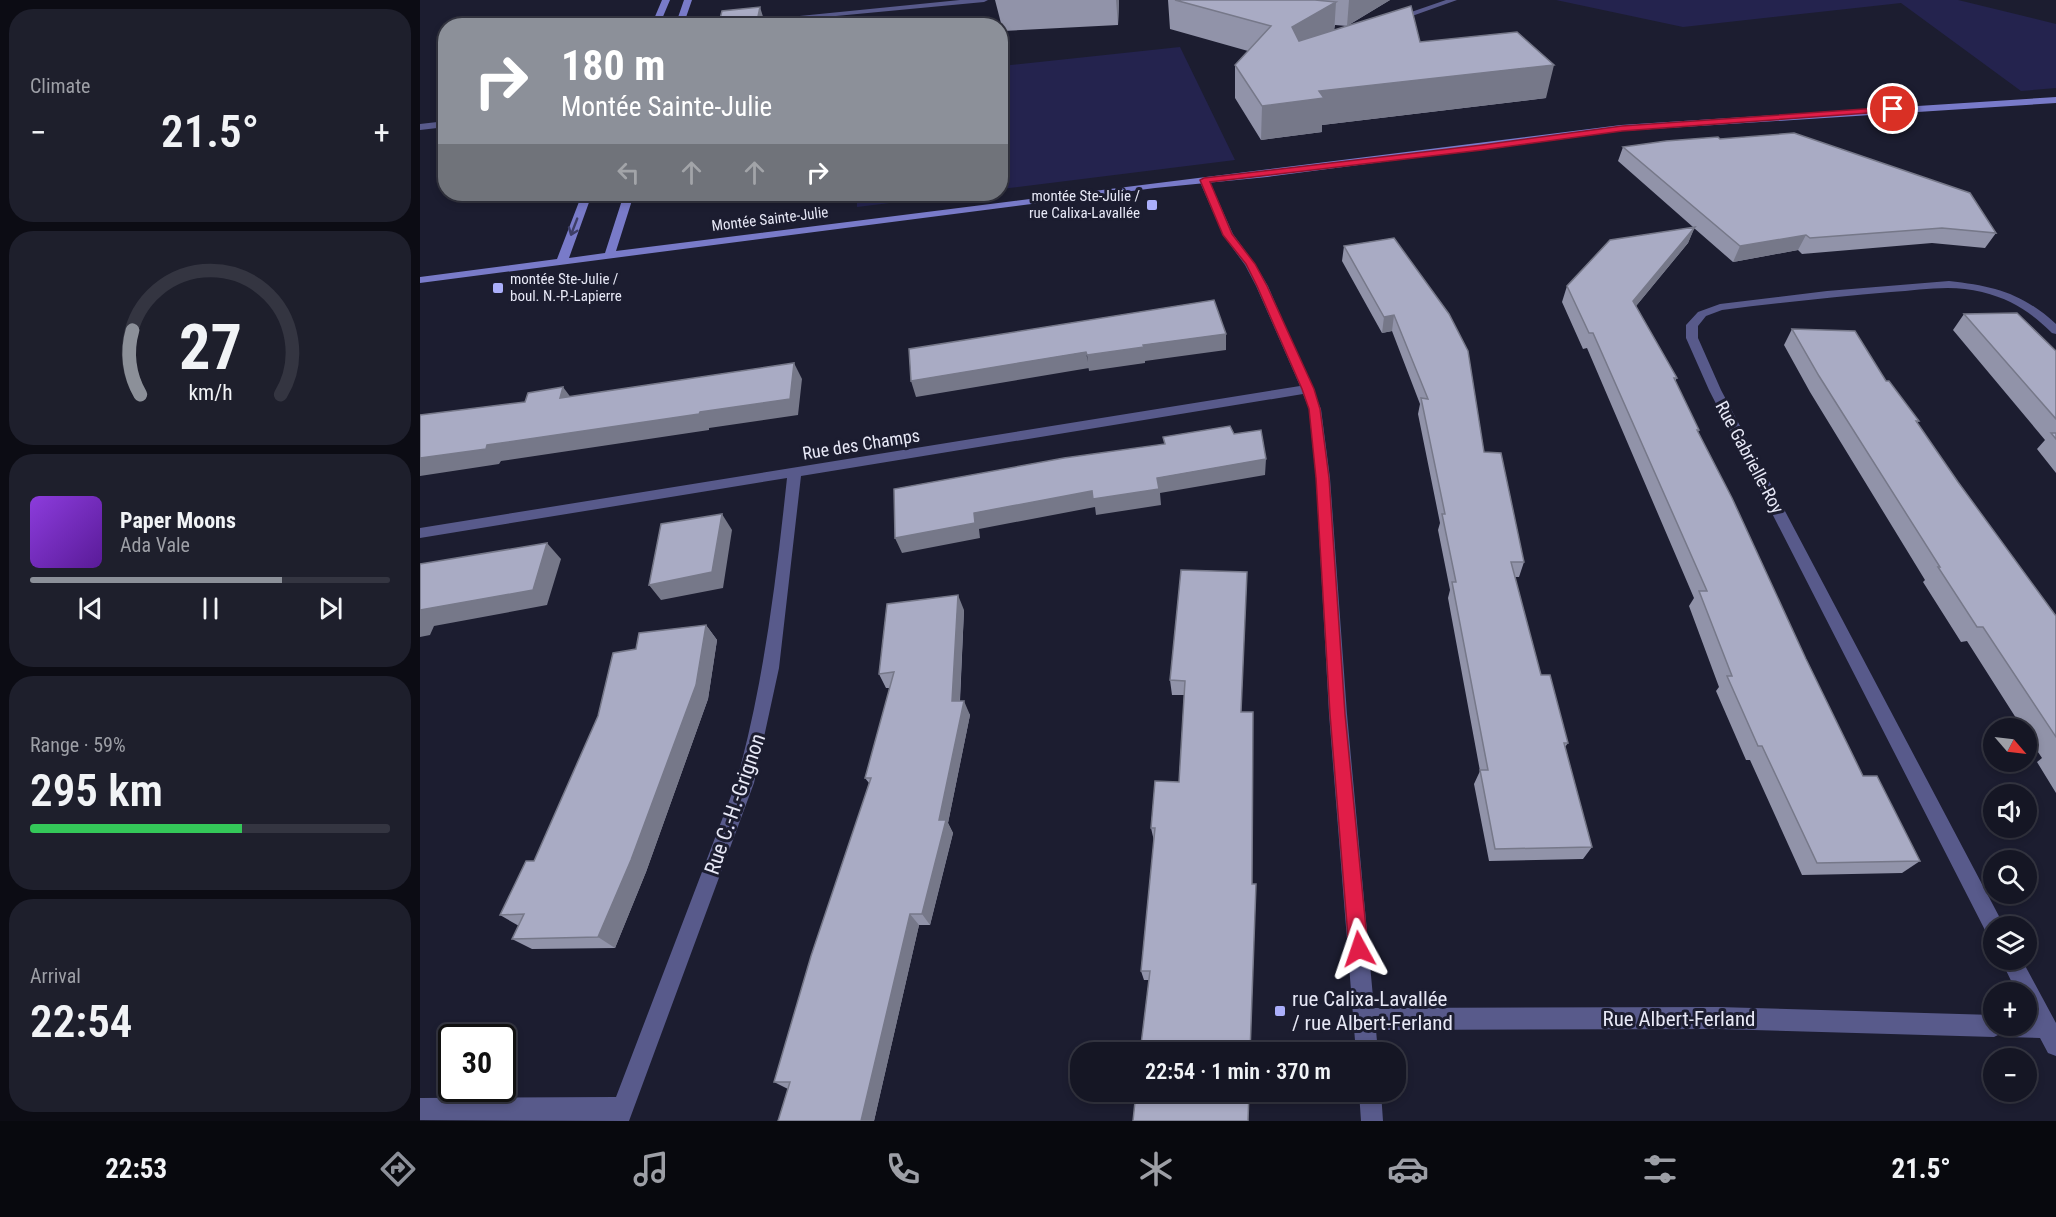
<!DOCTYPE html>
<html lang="en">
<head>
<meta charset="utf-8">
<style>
  body { margin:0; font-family:"Roboto Condensed",sans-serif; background:#1e1f2c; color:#f1f3f6; height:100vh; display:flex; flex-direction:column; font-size:22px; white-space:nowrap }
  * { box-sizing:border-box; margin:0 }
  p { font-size:20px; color:#9d9fa6 }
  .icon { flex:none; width:33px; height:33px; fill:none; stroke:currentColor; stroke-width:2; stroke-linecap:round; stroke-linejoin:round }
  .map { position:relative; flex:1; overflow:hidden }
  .sheet { display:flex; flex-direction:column; gap:9px; padding:9px; background:#0c0c14; width:420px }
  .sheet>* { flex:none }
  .hud { position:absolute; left:18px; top:18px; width:570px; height:183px; border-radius:24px; box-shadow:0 3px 9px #0003,0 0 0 2px #343541; background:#8c9099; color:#fff; overflow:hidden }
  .needle { width:39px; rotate:118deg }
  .tools { position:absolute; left:1563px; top:718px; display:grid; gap:12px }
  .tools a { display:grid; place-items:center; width:54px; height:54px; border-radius:50%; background:#151624; box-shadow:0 3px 9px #0003,0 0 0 2px #343541; font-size:30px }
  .speed { position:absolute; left:18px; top:1024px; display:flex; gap:12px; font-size:30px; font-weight:700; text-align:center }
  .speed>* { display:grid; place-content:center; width:78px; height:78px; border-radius:50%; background:#151624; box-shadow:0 3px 9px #0003,0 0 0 2px #343541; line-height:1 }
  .speed .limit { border:3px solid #111; border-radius:9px; background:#fff; color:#111 }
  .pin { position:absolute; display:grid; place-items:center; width:51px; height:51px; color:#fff; margin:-26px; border:3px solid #fff; border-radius:50%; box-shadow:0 2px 6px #0007 }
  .me { position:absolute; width:66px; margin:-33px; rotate:355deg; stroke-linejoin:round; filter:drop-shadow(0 0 4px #0008) }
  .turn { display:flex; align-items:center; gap:21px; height:126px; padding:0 24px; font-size:27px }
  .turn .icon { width:78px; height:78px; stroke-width:2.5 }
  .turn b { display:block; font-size:42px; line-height:51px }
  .lanes { display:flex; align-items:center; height:57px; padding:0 24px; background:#0003; justify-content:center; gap:30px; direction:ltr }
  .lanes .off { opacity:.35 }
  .big { font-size:45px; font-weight:600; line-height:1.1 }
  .sheet .widget { flex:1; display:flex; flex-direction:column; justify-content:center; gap:9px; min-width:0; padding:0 21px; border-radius:24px; background:#1e1f2c }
  .sheet .dial { align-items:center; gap:0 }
  .dial svg { height:156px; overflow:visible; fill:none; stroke:#343541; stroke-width:7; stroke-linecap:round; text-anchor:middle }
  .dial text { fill:#f1f3f6; stroke:none }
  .song { display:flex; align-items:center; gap:18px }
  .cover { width:72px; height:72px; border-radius:9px; background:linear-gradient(135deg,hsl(270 70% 55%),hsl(270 70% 35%)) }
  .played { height:6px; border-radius:3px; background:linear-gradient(90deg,#8c9099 70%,#343541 70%) }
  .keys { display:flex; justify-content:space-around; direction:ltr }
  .heat { display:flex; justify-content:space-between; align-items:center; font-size:33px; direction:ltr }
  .charge { height:9px; border-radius:4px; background:linear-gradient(90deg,#34c759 59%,#343541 0) }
  .trip { position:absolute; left:650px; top:1042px; width:336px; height:60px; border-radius:24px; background:#151624; box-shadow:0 3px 9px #0003,0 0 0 2px #343541; font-weight:600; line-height:60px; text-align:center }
  .menu { display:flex; height:96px; justify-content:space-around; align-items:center; background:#08090e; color:#9d9fa6 }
  .menu .icon { width:42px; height:42px }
  .menu .current { color:#8c9099 }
  .menu b { font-size:27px; color:#f1f3f6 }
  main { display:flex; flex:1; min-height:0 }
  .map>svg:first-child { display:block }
  .green { fill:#24234e }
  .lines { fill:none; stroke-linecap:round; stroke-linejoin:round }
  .street { fill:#585a8b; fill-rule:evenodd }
  .secondary { fill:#797bc9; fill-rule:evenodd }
  .wall { fill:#9193a9 }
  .shaded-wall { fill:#767889 }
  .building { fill:#a9abc4; stroke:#767889; stroke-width:1.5 }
  .oneway { stroke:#3d3e66 }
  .route { fill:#e11d48; stroke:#92132f; stroke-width:1.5 }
  .poi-dot { fill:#abaffb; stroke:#1c1d30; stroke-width:2 }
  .labels { text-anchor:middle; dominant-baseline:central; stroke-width:6; stroke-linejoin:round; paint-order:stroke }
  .far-poi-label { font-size:15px; fill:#e7e8f6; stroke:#1c1d30; text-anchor:end }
  .far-street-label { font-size:15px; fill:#e7e8f6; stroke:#1c1d30 }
  .street-label { font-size:18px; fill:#e7e8f6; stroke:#1c1d30 }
  .near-street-label { font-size:21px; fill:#e7e8f6; stroke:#1c1d30 }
  .near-poi-label { font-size:21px; fill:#e7e8f6; stroke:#1c1d30; text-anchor:start }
</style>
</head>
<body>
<main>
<section class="sheet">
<div class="widget"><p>Climate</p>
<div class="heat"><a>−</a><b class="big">21.5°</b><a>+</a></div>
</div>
<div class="widget dial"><svg viewBox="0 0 100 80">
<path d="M14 69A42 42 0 1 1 86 69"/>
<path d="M14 69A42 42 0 0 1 10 36" stroke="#8c9099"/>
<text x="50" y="56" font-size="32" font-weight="700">27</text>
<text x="50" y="72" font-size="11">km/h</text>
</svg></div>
<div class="widget">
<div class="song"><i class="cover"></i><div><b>Paper Moons</b><p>Ada Vale</p></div></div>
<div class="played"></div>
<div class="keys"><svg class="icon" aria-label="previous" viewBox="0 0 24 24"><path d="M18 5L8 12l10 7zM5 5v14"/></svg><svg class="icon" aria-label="pause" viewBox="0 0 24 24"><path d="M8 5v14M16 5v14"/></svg><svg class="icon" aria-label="next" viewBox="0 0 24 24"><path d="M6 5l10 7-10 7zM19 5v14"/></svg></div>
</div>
<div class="widget"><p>Range · 59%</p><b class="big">295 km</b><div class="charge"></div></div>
<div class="widget"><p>Arrival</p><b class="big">22:54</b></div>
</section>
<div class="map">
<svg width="1636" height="1121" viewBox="0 0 1636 1121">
  <rect width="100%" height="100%" fill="#1c1d30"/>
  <!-- green -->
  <path class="green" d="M1136,0h402l98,24v64l-35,3 -120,-88 -218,24z
    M760,47l55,113 -234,29v-123z
    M437,194h106l-106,13z"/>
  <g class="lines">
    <!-- street -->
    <path class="street" d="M540,0h28l-4,2 -253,24h-33z
      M1026,0h11l-59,21 -7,-2z
      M26,121v6l-26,3v-6z
      M781,178l8,2 24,54 22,30 13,22 53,123 9,69 17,236 27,294 344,-1 276,8v11h32v-10h3l-3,-5v-18h-9l-16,-33h21l34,63v33l-8,-3 -8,-15 -35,-1 -5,-3 -6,3 -276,-8 -342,1 2,23h-22l-27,-339 -13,-236 -7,-69 -6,-15 -502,82 -22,192 -25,115 -125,338 -209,-1v-22l196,-1 120,-314c28,-100 40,-202 51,-305l-367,60v-10l880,-142 -44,-100 -11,-21 -22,-30 -24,-55z
      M1529,281c45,5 73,12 107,43v10l-4,-1c-23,-22 -39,-33 -70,-41 -30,-8 -61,-2 -91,0 -57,5 -113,11 -169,18l-16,6 -8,10v12l23,52 280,530 3,7h-10v10l-7,-3 -278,-544 -23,-52v-13l12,-13 22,-8 107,-13z
      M939,1092h22l2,29h-22z"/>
    <!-- secondary -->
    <path class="secondary" d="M242,0h8l-11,26h-8z
      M264,0h8l-9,26h-8z
      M1636,97v6l-435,28 -354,46 -112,11 -735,95v-6l137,-18 25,-65h10l-23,64 36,-5 19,-59h10l-18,57 1005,-126z"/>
  </g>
  <!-- wall -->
  <path class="wall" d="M575,0h124l-1,25 -115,6z
    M748,0h222l-43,26 -12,-1 -1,5 86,12 126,56 -224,27v7l-61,8 -26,-42v-33l13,-14 -78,-22z
    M1300,139l276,94 -11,15 -53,-5 -130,11 -4,-4 -65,12 -39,-34 -6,15 -52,63 41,72 -2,3 24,49 -1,2 108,227 57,117 57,85 -18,12 -100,2 -52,-115h-4l-30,-69 3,-4 -30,-81 5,-8 -107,-250 -4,1 -21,-47 5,-16 126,-59 -75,-66 5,-14z
    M974,238l90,214 40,110 -5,15h-4l26,98 27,68 -3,4 27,100 -9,12 -94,2 -15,-77 6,-13 -32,-173 2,-8 -12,-60 2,-7 -22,-109 2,-10 -28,-73 -10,2 -40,-72 2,-15z
    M1544,314l92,37v122l-19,-24 8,-9 -92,-110z
    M1372,329l94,52 33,40 -2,2 41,59 98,134v177l-19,-31 5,-4 -16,-24v-5h-3l-56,-88 -6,1 -38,-60 2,-2 -115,-188 -26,-47z
    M827,572v15l-98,393h-5l-3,-9 13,-130 -3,-13 28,-46 5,-87h-12l-2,-15z
    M544,610l-4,91 10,14 -22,108 5,10 -23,92h-11l-45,196h-96l10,-32 -14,-7 95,-299 -4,-5 25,-90h-4l-7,-14z
    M286,625l11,15 -9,59 -62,173 -31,76 -83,1 -20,-10 7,-13 -19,-11 34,-54 102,-212z"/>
  <!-- shaded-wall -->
  <path class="shaded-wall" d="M696,0h3l-1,25z
    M929,0h41l-43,26z
    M916,2l-2,32 -43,25 1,-32z
    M340,7l6,19h-10z
    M1134,65l-8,33 -224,27v7l-61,8 1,-34 57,-15z
    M329,194h48l-1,4 -43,5z
    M1275,227l-7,16 -61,74 6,-16z
    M1386,235l-8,15 -65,12 7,-16z
    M974,315l-2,16 -10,2 2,-16z
    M806,334v16l-81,11v2l-56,8 -2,-16 56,-10z
    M666,352l3,16 -173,29 -5,-16z
    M374,363l8,16 -4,36 -89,13v2l-208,31 -2,3 -79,12v-18l67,-13 213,-33z
    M143,387l12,16 -15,-5z
    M846,459l-1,16 -105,18 1,12 -65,10 -1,-8 -116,22 1,9 -78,15 -7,-15 79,-25 183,-35z
    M302,514l10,16 -9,58 -62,12 -12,-15z
    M127,543l14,16 -14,46 -113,21 -4,9 -10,2v-27z
    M538,595l6,15 -5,106 -7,-15z
    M286,625l11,15 -9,59 -62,173 -31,76 -17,-11z
    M544,701l6,14 -22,108 5,10 -23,92 -8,-11 17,-94z
    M490,914l9,11 -45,196h-13z"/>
  <!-- building -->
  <path class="building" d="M755,0h140l21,2 -44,25 7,14 112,-35 9,36 97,-10 37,33 -235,26 5,7 -62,8 -27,-41 36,-39z
    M340,7l-4,19h-38l4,-15z
    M1374,133l176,60 26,40 -54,-5 -132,10 -4,-3 -66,11 -117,-99 43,-6 52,-4 2,2z
    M1275,227l-62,74 44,77h-3l25,52h-2l35,68 74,161 57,117h14l43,85 -103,2 -55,-117h-4l-31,-70h5l-33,-85h8l-114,-258h-4l-22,-47 43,-46z
    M974,238l55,76 19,37 16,101 17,1 23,109h-13l30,113h9l18,68h-4l28,104 -97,2 -15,-79h8l-36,-188h4l-14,-68h3l-24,-116 7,1 -34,-84 -10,2 -40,-71z
    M794,300l12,34 -83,11 1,2 -57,8 -1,-3 -175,29 -2,-32z
    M1597,313l39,38v68l-92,-105z
    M1372,329l63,2 31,50h3l30,40h-3l42,61 98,134v121l-73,-110h-6l-39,-60h2l-121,-191z
    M374,363l-4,36 -90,13 -1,2 -212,31 -1,4 -66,9v-43l105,-13 3,-9 35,-6 -3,11z
    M810,426l4,8 27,-4 5,29 -109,19 2,11 -66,10 -1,-8 -118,22 1,10 -80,15 -1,-49 170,-31 101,-14 -2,-7z
    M1631,433h5v6z
    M302,514l-10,58 -63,13 12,-61z
    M127,543l-14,47 -113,20v-46z
    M761,570l66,2 -6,140h12l-1,172h4l-6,169h-110l10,-82h-9l14,-143h-4l4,-47 24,1 6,-101 -15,-1z
    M538,595l-6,106h12l-25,119h7l-24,94h-12l-49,207h-83l12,-39h-16l37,-126 60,-178h-6l29,-106 -15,2 8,-70z
    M286,625l-10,60 -65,175 -33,77 -86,2 12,-25 -24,1 26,-54h8l64,-145 15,-63 23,-4 3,-16z
    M716,1092h113l-1,29h-115z"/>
  <!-- one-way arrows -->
  <defs><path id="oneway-shaft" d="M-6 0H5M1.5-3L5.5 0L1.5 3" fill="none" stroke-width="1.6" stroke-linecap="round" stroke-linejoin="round" transform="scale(1.5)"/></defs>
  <use class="oneway" href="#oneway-shaft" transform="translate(154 227) rotate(111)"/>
  <!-- route -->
  <path class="route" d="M1473,107l4,2 -1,2 -274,20 -140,19 -272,32 22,52 23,30 12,22 47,103 6,20 9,69 16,236 23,235 -3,6 -6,3 -7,-3 -3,-6 -19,-235 -14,-236 -7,-69 -7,-20 -45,-103 -11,-22 -23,-29 -23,-55 4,-2 278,-33 140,-19z"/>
  <!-- markers -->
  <g class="poi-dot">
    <rect x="726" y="199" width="12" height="12" rx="3"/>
    <rect x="72" y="282" width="12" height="12" rx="3"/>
    <rect x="854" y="1005" width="12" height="12" rx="3"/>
  </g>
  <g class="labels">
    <!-- far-poi labels -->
    <g class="far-poi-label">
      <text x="720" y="196">montée Ste-Julie /<tspan x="720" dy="17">rue Calixa-Lavallée</tspan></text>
      <text x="90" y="279" text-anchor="start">montée Ste-Julie /<tspan x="90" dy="17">boul. N.-P.-Lapierre</tspan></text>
    </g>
    <!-- far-street labels -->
    <g class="far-street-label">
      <text transform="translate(350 219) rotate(-7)">Montée Sainte-Julie</text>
    </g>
    <!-- street labels -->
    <g class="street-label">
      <text transform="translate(441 444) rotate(-9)">Rue des Champs</text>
      <text transform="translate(1330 457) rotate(62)">Rue Gabrielle-Roy</text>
    </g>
    <!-- near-street labels -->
    <g class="near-street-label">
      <text transform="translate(315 804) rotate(-71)">Rue C.-H.-Grignon</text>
      <text x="1259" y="1019">Rue Albert-Ferland</text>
    </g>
    <!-- near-poi labels -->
    <g class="near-poi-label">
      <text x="872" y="999">rue Calixa-Lavallée<tspan x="872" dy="24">/ rue Albert-Ferland</tspan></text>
    </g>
  </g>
</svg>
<div class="tools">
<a><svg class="needle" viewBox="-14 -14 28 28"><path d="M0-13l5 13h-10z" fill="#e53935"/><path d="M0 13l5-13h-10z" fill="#9d9fa6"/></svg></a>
<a><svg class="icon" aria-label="sound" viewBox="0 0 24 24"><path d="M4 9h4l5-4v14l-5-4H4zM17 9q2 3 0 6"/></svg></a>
<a><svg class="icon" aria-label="search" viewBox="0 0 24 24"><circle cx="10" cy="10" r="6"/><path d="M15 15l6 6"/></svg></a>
<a><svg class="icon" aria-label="layers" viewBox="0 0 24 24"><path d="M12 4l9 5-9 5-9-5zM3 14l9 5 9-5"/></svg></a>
<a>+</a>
<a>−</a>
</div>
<div class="speed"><div class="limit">30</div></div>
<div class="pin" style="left:1473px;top:109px;background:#d93025"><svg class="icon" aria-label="arrive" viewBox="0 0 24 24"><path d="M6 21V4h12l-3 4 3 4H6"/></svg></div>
<svg class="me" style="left:939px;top:949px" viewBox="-20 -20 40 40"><path d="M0-17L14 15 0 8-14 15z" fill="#e11d48" stroke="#fff" stroke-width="4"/></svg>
<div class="trip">22:54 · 1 min · 370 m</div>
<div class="hud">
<div class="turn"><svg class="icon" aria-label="right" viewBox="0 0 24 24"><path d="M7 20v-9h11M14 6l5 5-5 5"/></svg><div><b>180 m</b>Montée Sainte-Julie</div></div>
<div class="lanes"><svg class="icon off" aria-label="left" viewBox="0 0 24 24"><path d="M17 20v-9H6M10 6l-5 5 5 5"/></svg><svg class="icon off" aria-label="ahead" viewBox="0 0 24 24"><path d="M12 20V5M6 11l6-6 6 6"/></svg><svg class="icon off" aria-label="ahead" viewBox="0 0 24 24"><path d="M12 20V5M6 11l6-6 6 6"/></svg><svg class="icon" aria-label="right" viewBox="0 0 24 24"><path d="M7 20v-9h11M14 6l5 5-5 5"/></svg></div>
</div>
</div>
</main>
<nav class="menu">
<b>22:53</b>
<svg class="icon current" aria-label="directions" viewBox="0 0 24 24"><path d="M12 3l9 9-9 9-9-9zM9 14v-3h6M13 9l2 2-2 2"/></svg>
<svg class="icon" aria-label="music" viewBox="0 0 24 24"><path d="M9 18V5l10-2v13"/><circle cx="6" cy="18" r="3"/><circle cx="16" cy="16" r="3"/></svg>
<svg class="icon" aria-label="phone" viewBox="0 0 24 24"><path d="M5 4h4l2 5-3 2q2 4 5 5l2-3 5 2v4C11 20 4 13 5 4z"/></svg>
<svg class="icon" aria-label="climate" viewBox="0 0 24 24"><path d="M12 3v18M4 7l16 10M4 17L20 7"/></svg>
<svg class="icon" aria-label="car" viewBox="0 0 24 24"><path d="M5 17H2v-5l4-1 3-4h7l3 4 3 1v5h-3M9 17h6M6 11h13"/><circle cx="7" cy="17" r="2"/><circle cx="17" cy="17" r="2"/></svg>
<svg class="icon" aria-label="filters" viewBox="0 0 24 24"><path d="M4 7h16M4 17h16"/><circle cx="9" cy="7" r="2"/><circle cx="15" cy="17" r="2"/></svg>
<b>21.5°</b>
</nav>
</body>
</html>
